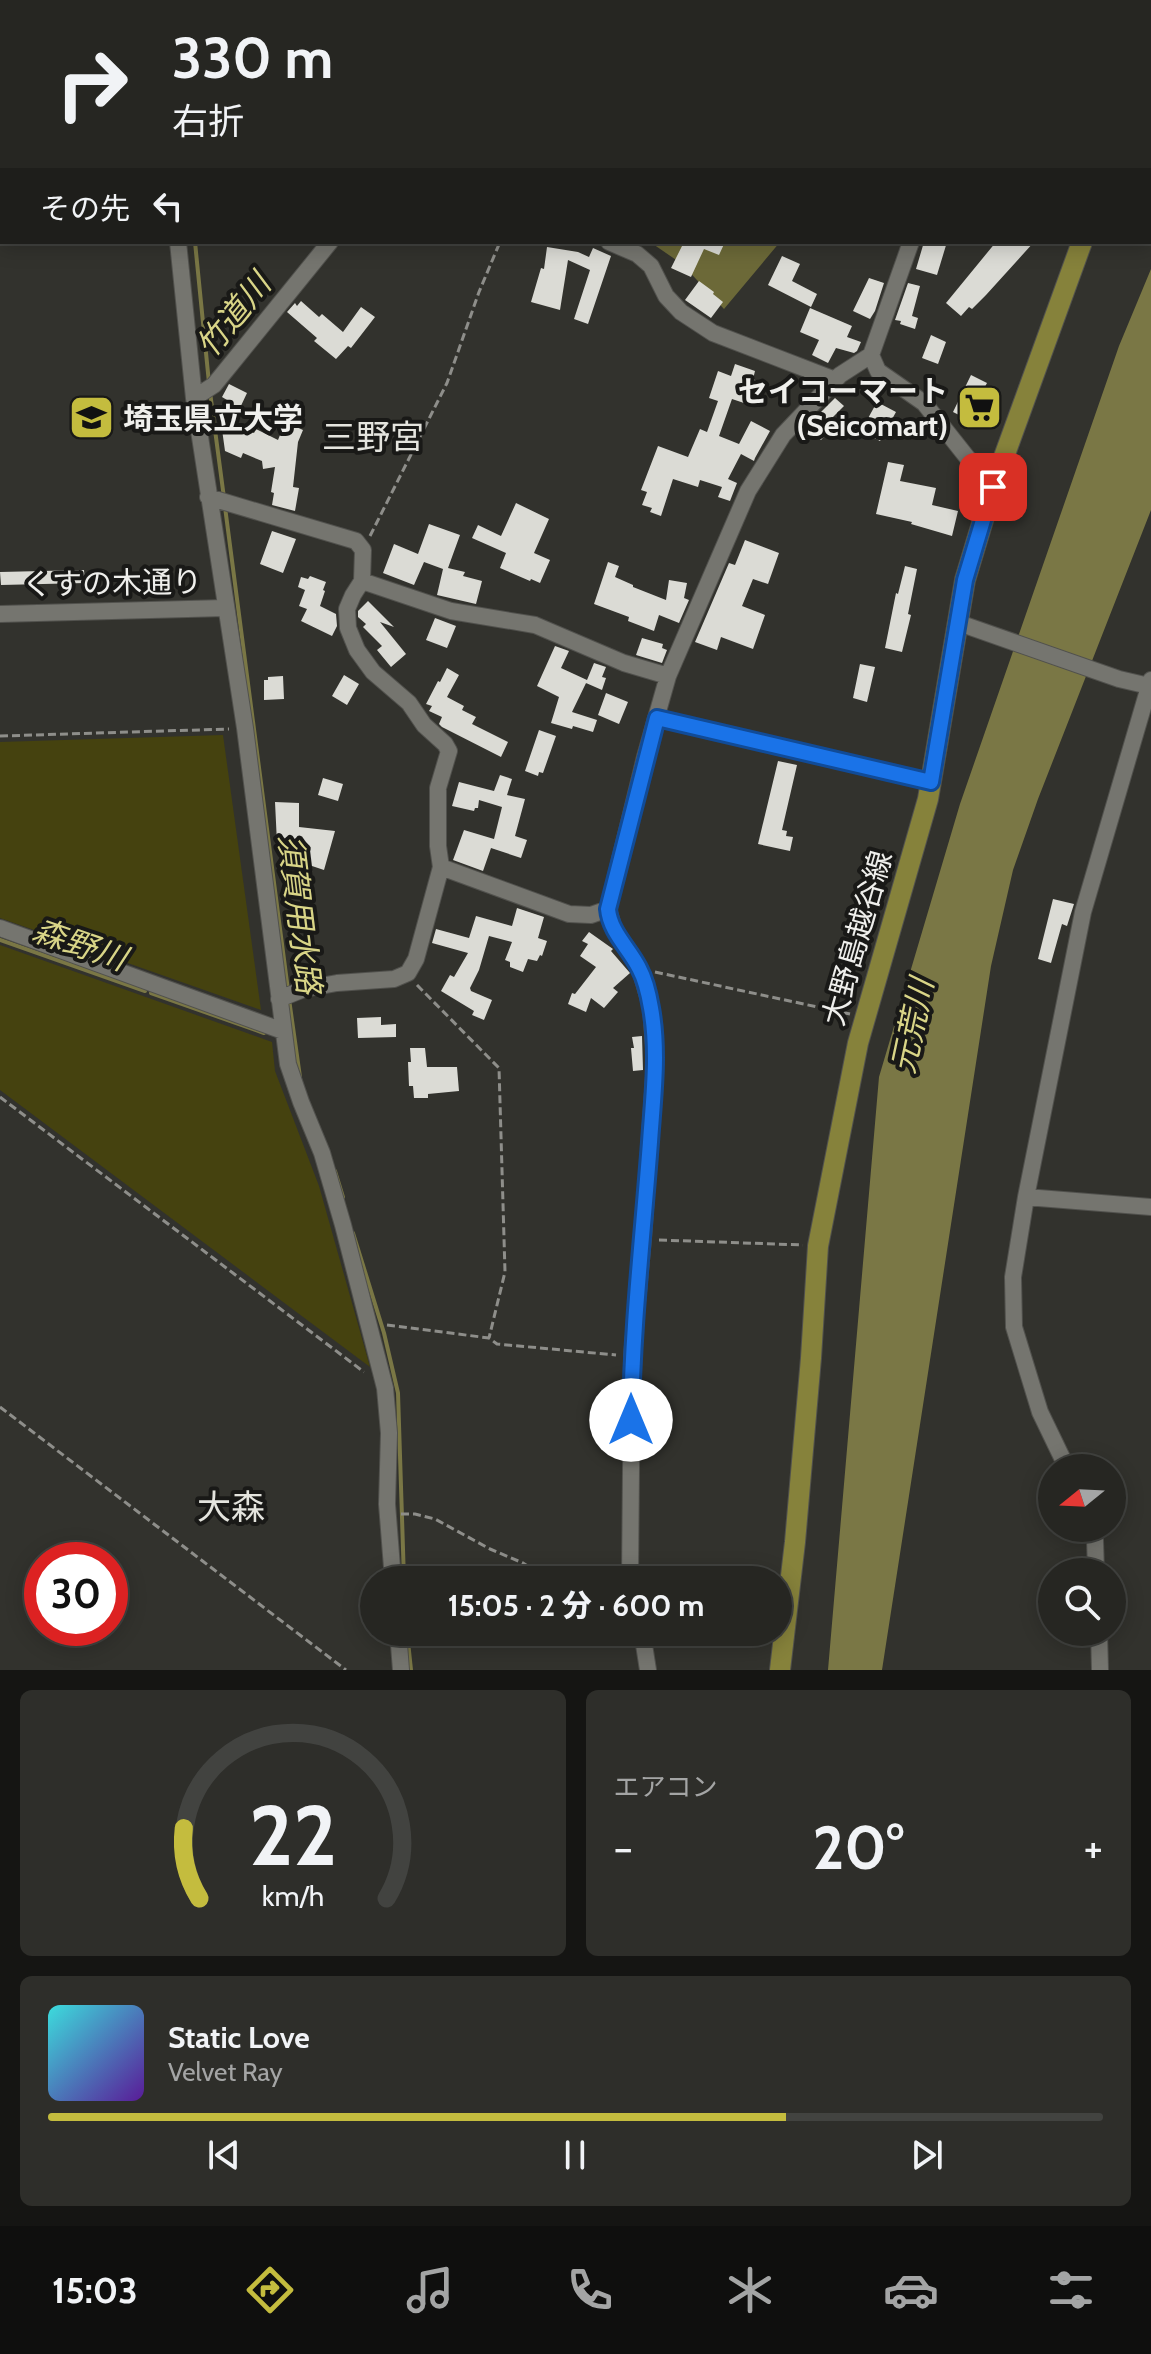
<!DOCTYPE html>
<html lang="ja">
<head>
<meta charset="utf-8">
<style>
  body { margin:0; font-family:Cabin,"Noto Sans JP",sans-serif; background:#2e2e2a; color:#f1f3f6; height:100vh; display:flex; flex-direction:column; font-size:30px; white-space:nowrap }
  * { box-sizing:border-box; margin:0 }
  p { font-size:26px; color:#a4a5a5 }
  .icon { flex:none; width:44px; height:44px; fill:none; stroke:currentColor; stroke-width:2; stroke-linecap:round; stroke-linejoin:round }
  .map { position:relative; height:1670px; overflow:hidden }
  .drawer { display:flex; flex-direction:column; gap:20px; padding:20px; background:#151513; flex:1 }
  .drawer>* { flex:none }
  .top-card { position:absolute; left:0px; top:0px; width:1152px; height:244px; box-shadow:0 4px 20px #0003,0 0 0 2px #424340; background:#262622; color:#f1f3f6; overflow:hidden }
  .needle { width:52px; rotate:252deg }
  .tools { position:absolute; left:1038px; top:1454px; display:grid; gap:16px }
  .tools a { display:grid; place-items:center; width:88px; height:88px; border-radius:50%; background:#262622; box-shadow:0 4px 20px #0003,0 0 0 2px #424340; font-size:40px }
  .speed { position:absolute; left:24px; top:1542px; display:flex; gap:16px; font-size:40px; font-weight:700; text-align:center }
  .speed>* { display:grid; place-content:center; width:104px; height:104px; border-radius:50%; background:#262622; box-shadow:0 4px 20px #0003,0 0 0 2px #424340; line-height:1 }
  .speed .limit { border:12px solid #d22; background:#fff; color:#111 }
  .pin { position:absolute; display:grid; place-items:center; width:68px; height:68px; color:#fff; margin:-34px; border-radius:16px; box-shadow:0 4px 12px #0006 }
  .me { position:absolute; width:88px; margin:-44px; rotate:0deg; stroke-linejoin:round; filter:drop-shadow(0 0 6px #0008) }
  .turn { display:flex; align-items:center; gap:28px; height:168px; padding:0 40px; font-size:36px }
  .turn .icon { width:104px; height:104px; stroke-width:2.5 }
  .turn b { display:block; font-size:56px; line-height:68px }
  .then { display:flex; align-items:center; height:76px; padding:0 40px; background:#0003; gap:16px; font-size:30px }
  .big { font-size:60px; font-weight:800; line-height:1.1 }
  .drawer .widget { flex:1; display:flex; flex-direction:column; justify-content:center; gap:12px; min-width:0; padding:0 28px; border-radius:12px; background:#2e2e2a }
  .drawer .dial { align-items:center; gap:0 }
  .dial svg { height:208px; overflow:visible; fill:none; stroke:#424340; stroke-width:7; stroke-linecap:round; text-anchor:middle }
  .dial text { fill:#f1f3f6; stroke:none }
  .song { display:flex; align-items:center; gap:24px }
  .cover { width:96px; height:96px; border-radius:12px; background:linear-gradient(135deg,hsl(180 70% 55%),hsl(270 70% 35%)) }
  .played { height:8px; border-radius:4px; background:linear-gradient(90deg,#c4bc3e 70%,#424340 70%) }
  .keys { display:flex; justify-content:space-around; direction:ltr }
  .heat { display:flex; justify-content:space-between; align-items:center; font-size:44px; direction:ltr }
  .drawer .tiles { flex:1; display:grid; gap:20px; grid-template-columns:1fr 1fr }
  .widget:last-child { grid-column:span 2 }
  .trip { position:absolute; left:360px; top:1566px; width:432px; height:80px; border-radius:40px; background:#262622; box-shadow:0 4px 20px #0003,0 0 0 2px #424340; font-weight:800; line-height:80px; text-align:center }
  .dock { display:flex; height:128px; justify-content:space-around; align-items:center; background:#0f0f0e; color:#a4a5a5 }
  .dock .icon { width:56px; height:56px }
  .dock .current { color:#c4bc3e }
  .dock b { font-size:36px; color:#f1f3f6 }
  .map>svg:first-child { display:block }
  .green { fill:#45420f }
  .forest { fill:#6c6938 }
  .water { fill:#7a7745 }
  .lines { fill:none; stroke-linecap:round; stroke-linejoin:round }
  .stream { stroke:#7a7745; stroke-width:4 }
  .building { fill:#dbdbd5 }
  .minor-casing { stroke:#51514d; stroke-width:18 }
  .major-casing { stroke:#51514d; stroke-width:22 }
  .path { stroke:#8e8e8a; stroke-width:3; stroke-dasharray:8 4; stroke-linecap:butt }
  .minor { stroke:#75756f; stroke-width:16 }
  .major { stroke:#86823b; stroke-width:20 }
  .route-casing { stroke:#114b97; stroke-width:20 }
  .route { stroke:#1a73e8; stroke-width:14 }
  .labels { text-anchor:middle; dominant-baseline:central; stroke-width:8; stroke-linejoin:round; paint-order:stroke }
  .poi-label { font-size:30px; font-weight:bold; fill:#efefec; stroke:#191917; text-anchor:end }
  .street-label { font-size:30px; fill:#efefec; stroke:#191917 }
  .water-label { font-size:32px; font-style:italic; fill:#d9d587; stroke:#191917 }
  .quarter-label { font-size:34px; fill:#e4e4de; stroke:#191917 }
</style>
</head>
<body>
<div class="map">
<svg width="1151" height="1670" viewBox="0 0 1151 1670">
  <rect width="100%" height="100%" fill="#32322d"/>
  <!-- green -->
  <path class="green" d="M223,735l38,275 -261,-92v-176z
    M0,945l272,97 3,29 44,115 51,181 -370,-277z"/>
  <!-- forest -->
  <path class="forest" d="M650,242h130l-56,67 -42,-45z"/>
  <!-- water -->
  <path class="water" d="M1151,269v241l-113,289 -25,71 -22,96 -109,704h-54l51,-593 81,-273 159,-458z"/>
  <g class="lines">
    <!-- stream -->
    <path class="stream" d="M171,0v2
      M514,2l1,-2
      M195,242l14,141
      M210,392l14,106
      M225,507l63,483
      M0,940l145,51
      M151,993l113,40
      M289,999l11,78
      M335,1171l8,26
      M353,1233l31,100 14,60 6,187
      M407,1632l4,38"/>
  </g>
  <!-- building -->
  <path class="building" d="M684,242h41l-6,13 -15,-6 -13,28 -20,-9z
    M924,242h23l-10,33 -21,-6z
    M996,242h38l-48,53 -14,14 -3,-2 -8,9 -15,-13z
    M547,247l31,5 11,5 4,-9 18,8 -23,68 -14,-5 16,-49 -22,-10 -8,50 -29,-8 10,-34 3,1z
    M782,256l18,8 -8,17 25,13 -6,13 -43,-22z
    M869,278l15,5 -9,28 -5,8 -17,-8z
    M699,281l15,11 -1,2 10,8 -12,16 -26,-18z
    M908,283l12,3 -8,30 6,2 -3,11 -15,-5 1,-3 -6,-1z
    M301,301l18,16 3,-3 21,18 18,-25 14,10 -24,31 -3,-2 -12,13 -22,-18 3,-3 -30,-26 8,-9 2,3z
    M810,308l42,18 -5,11 14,5 -4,9 -3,2 -18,-5 -8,15 -16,-8 7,-15 -19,-8z
    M931,335l15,7 -8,22 -16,-6z
    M735,364l20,7 -2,8 4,2 -4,11 -5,-1 -4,12 -12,-4 -13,37 20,8 12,-23 19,10 -15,27 -1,3 -13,-7 -13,25 9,4 -7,18 -12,-4 4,-10 -22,-7 -2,7 -25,-8 -12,37 -11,-4 2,-4 -10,-3 5,-13 -6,-2 17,-44 30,11 12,-28 7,3 11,-31 -9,-3 9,-27 13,5z
    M971,375l16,8 -6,11 3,2 -13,25 -18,-9z
    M229,384l18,9 -8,17 -13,-7 1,-3 -5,-3z
    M835,398l9,8 -16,16 5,5 -12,13 -14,-14z
    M877,402l19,10 -16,29 -19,-10z
    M220,415l34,18 2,-4 22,11 6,-15 6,3 2,-3 11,5 -5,12 -5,45 6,1 -4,23 -23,-6 2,-12 -3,-1 4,-25 -12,2 -1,-8 -19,-8 -2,5 -16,-7z
    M888,462l16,3 -4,16 36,7 -4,17 26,6 -6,25 -41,-12 1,-2 -36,-8z
    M516,503l33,16 -15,34 16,7 -10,23 -9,-4 -1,2 -30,-13 6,-15 -34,-15 6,-13 23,11z
    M429,524l31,11 -12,33 17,4 -2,4 19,5 -6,23 -39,-9 6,-26 -19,-7 -10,23 -31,-12 11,-29 24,10z
    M272,531l24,8 -13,34 -23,-9z
    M745,540l34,13 -11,31 -15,-5 -11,27 23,9 -12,34 -32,-12 -4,13 -22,-8 34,-79 6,2z
    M608,562l11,4 -4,11 18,8v2l33,13 3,-20 18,3 -3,15 5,2 -10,23 -20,-8 -5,16 -26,-10 1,-4 -35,-13z
    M905,566l12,3 -9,45 3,1 -9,37 -17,-4 11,-55 2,1z
    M84,570l1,13 -84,2 -1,-13z
    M310,576l16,6 -3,8 2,1 -5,15 16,8 1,12 -5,10 -31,-15 6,-12 -8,-3 6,-16 -7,-3 3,-10 7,2z
    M368,601l26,26 -14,-5 26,32 -15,13 -14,-17 5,-4 -19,-19 3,-3 -8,-7v-6z
    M435,618l21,8 -9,22 -21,-8z
    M642,638l21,6 -1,4 5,2 -5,13 -26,-8z
    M555,646l14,5 -8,17 26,12 7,-17 12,4 -4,10 4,1 -4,12 -16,-7 1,-2 -15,31 25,8 -4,12 -20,-6 -1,3 -21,-6 8,-26 -22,-11z
    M860,664l15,3 -8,35 -14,-4z
    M447,668l12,7 -12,22 17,9 -2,4 14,7 -4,7 36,18 -7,15 -59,-30 -3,-3 3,-7 -13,-6 3,-5 -6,-2 12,-23 2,1z
    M344,675l15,9 -12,21 -15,-9z
    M283,676l1,23 -20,1v-20h4v-3z
    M606,693l22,9 -9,22 -21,-9z
    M539,730l17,6 -13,37 -4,-1 -1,4 -13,-5z
    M778,761l19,4 -15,65 5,1 -1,5 7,1 -3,14 -32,-7z
    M500,775l12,4 -5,16 18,4 -10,37 12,4 -6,18 -30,-10 -8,23 -30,-11 11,-30 30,9 8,-32 -23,-7 -1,8h-3l-1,3 -22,-5 7,-24 35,9z
    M323,778l20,6 -5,17 -20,-6z
    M275,802l24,1v24l36,4 -11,39 -18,-6 2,-9 -18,-2 1,-4 -5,-1v-6l-9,1z
    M1053,899l21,5 -7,22 -5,-2 -11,39 -13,-4z
    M517,908l27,9 -6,21 9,3 -5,15 -2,-1 -3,6 -9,-2 -5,13 -13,-5v-5l-5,-2 7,-18 -23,-6 -10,34 -9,18 1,3 21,9 -8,20 -12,-5 2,-4 -33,-20 9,-16 4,2 14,-24 -36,-10 4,-14 33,9 7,-22 36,10z
    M589,932l24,17 -2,2 19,22 -17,15 5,4 -14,16 -13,-10 -5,14 -18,-8 4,-11 3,1 21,-27 -16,-11 8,-12 -6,-3z
    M381,1017v8l15,-1v13l-38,1 -1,-20z
    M642,1036l1,34 -10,1 -2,-23h3l-2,-11z
    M410,1048h15l2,19h30l2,24 -31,3v4h-14l-1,-12h-4l-1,-24h3z"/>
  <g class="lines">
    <defs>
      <path id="minor" d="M156,0v2
        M308,0v2
        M744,0l1,2
        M854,0l2,2
        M1002,0l3,2
        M524,2l1,-2
        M964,2l1,-2
        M1150,8l1,1
        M178,242l16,156 51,330 43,336 13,38 21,51 21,72 42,163 4,45 -2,71 6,76
        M609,242l28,12 14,12 15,30 15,16 32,21 122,47
        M911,242l-40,113 7,16 46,32 57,72 12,12
        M194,398l20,-13 116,-143
        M208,497l148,44 7,9 -1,31 89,30 84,14 89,38 44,13
        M0,614l225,-6
        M959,623l160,56 30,7
        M657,718l274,64
        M441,867l128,47 22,1 17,-6 37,-152 23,-81 80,-185 35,-56 57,-60 31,-20
        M608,909l6,20 26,40 11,38 4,55 -12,177 -11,117 -2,224
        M0,928l283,103
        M279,999l25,-10 33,-6 57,-4 14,-6 8,-14 25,-92 -3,-21v-58l11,-37 -4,-7 -21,-19 -15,-22 -36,-31 -16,-22 -9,-22 -1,-19 6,-14 9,-14
        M1026,1197l125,10
        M1067,1468l-27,-56 -26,-85 -1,-50 13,-80 57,-285 68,-232
        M1091,1528l4,12 1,32
        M398,1632l3,38
        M642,1632l6,38
        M1099,1632l1,38"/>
      <path id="major" d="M1150,44l1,-2
        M780,1670l15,-128 16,-184 7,-112 40,-203 70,-244 37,-219 28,-93 89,-245"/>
    </defs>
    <!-- minor casing -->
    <use href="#minor" class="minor-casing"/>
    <!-- major casing -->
    <use href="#major" class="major-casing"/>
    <!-- path -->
    <path class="path" d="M370,536l77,-153 32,-91 21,-50
      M0,736l229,-7
      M655,972l195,42
      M417,985l82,83 6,204 -16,66
      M0,1097l364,275
      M659,1240l144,5
      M387,1325l102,13 8,6 119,11
      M0,1407l346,263
      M401,1514h14l20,5 55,30 33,14 26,17"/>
    <!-- minor -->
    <use href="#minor" class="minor"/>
    <!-- major -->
    <use href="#major" class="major"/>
  </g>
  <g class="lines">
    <defs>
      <path id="route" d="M631,1420c1,-93 12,-185 19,-278 3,-44 9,-90 1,-134 -2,-12 -6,-29 -12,-40 -10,-20 -29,-36 -31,-59l49,-191 274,64 34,-202 28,-93"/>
    </defs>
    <!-- route casing -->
    <use href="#route" class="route-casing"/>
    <!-- route -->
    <use href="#route" class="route"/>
  </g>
  <!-- icons -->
  <defs>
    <symbol id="supermarket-square" viewBox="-11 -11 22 22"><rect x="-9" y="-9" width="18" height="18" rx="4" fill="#c4bc3e" stroke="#191917"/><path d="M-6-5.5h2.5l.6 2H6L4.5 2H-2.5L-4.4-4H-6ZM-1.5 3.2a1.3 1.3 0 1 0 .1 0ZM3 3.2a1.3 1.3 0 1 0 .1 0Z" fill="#111"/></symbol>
    <symbol id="university-square" viewBox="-11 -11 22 22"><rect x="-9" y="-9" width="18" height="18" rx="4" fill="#c4bc3e" stroke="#191917"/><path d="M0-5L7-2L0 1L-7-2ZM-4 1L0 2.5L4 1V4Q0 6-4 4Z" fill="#111"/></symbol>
  </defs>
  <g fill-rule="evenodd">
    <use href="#supermarket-square" x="954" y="382" width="51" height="51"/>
    <use href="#university-square" x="66" y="392" width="51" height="51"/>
  </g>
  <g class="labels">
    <!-- poi labels -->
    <g class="poi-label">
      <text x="948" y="391">セイコーマート<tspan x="948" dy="34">(Seicomart)</tspan></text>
      <text x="123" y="418" text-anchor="start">埼玉県立大学</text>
    </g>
    <!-- street labels -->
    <g class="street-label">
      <text transform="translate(112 583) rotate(-1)">くすの木通り</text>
      <text transform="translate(857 938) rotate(-74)">大野島越谷線</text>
    </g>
    <!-- water labels -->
    <g class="water-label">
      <text transform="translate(233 315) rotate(-51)">竹道川</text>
      <text transform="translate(300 914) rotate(83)">須賀用水路</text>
      <text transform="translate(80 944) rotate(19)">森野川</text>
      <text transform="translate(912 1026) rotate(-78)">元荒川</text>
    </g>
    <!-- quarter labels -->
    <g class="quarter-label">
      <text x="373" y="437">三野宮</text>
      <text x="231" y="1507">大森</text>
    </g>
  </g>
</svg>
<div class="tools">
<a><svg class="needle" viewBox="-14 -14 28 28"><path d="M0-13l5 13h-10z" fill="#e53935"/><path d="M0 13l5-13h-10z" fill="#a4a5a5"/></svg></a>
<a><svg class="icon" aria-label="search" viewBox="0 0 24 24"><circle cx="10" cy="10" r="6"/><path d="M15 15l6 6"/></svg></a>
</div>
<div class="speed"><div class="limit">30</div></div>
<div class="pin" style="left:993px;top:487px;background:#d93025"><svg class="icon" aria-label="arrive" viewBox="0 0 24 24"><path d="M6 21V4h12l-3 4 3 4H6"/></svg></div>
<svg class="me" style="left:631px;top:1420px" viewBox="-20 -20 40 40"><circle r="19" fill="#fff"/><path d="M0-13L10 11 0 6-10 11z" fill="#1a73e8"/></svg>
<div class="trip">15:05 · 2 分 · 600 m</div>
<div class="top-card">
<div class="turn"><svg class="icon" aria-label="right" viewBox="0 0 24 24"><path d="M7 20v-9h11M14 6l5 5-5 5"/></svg><div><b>330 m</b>右折</div></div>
<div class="then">その先<svg class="icon" aria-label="left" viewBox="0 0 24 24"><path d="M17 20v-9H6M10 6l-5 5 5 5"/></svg></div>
</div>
</div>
<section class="drawer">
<div class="tiles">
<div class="widget dial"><svg viewBox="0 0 100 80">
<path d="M14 69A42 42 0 1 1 86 69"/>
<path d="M14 69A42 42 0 0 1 8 42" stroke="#c4bc3e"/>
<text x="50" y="56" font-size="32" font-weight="700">22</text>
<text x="50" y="72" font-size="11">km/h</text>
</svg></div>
<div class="widget"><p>エアコン</p>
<div class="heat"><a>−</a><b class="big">20°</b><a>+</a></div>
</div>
<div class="widget">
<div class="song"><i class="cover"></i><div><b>Static Love</b><p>Velvet Ray</p></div></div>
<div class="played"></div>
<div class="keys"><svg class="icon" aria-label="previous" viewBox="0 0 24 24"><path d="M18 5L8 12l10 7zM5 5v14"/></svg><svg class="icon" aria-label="pause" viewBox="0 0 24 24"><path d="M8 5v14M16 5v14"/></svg><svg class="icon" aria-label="next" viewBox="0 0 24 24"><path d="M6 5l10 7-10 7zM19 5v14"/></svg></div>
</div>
</div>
</section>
<nav class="dock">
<b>15:03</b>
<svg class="icon current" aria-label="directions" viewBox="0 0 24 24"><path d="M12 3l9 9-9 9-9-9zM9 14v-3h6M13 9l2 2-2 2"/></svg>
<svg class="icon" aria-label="music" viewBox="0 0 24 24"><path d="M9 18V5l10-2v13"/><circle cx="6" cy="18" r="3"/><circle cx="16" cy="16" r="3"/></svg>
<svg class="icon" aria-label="phone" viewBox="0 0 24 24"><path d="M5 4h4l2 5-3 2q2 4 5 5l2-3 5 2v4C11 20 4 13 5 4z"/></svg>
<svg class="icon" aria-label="climate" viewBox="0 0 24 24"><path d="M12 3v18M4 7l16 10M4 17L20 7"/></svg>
<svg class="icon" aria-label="car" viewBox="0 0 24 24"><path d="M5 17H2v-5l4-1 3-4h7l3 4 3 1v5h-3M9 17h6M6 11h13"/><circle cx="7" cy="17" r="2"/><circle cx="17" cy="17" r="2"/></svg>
<svg class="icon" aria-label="filters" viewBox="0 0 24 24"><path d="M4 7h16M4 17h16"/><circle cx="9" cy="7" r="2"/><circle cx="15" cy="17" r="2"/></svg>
</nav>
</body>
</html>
